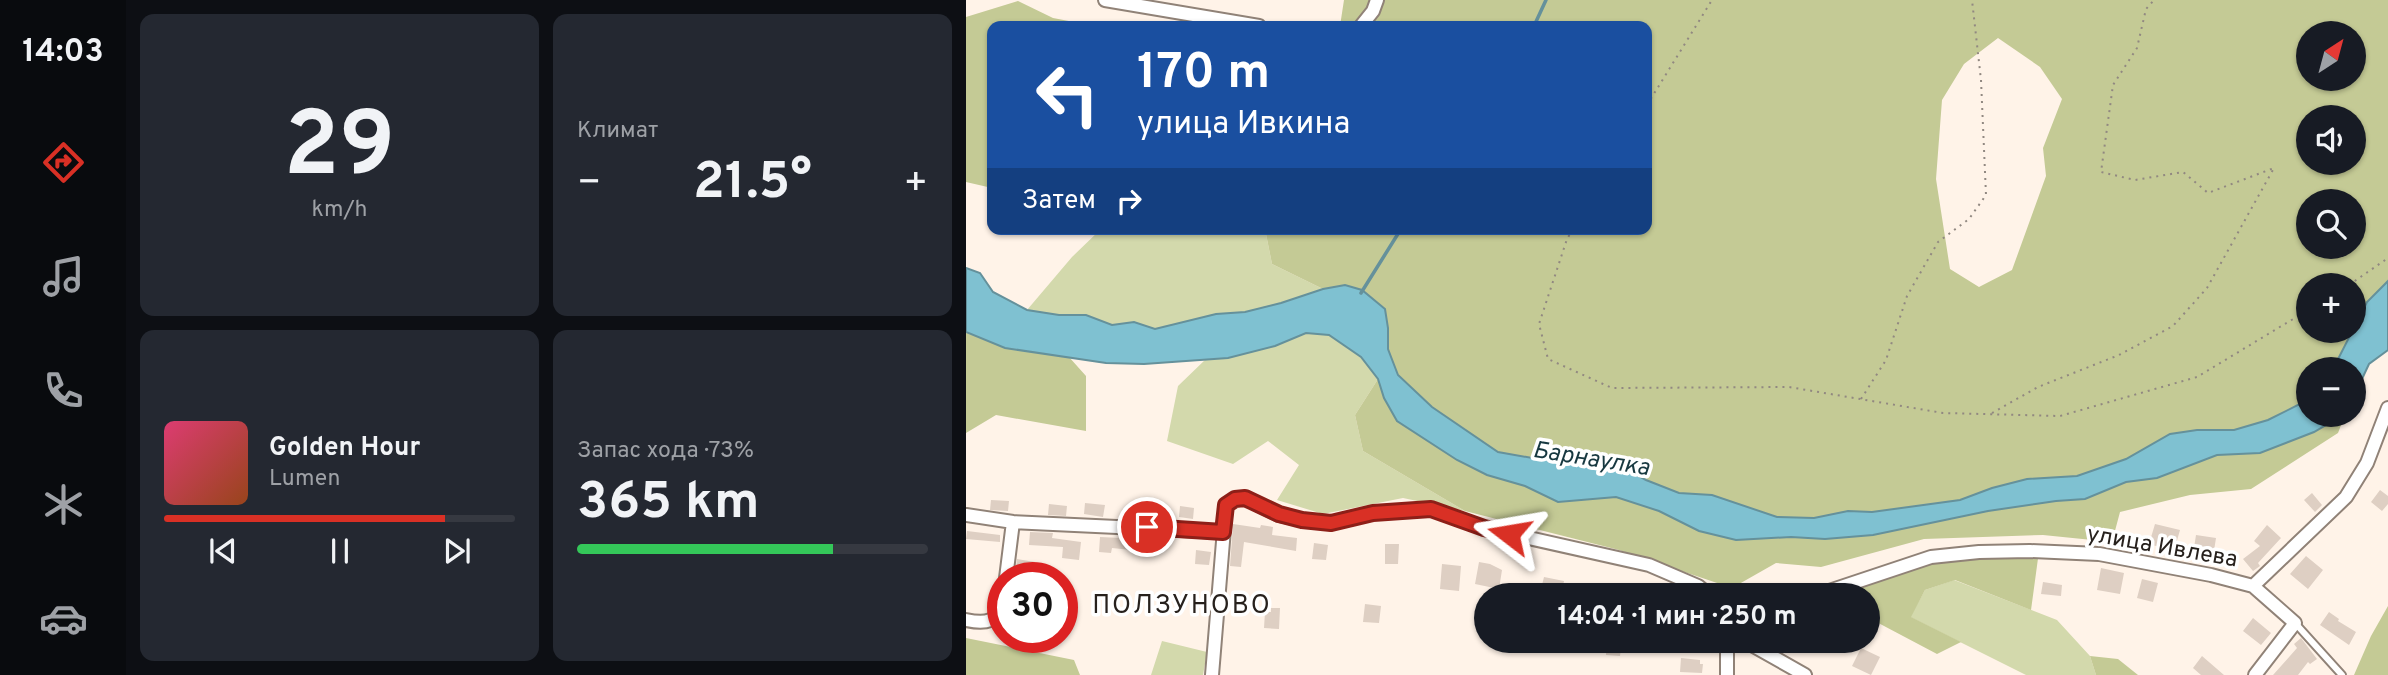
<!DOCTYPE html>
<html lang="ru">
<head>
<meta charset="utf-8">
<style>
  body { margin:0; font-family:Overpass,sans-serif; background:#242831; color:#f1f3f6; height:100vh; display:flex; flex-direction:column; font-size:26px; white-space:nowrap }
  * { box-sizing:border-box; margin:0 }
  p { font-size:23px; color:#9ea1a6 }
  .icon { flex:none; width:38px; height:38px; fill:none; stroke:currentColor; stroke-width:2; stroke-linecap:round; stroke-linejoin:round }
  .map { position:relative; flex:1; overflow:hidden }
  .panel { display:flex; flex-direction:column; gap:14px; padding:14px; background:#0d0f14; width:840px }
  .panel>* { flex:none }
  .banner { position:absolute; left:21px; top:21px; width:665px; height:214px; border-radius:14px; box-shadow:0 2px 5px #0004; background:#1a4fa0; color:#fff; overflow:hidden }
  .needle { width:46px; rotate:36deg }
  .controls { position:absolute; left:1330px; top:21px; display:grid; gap:14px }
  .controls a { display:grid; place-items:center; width:70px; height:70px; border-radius:50%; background:#171b24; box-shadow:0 2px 5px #0004; font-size:35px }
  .speed { position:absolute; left:21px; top:562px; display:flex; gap:14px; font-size:35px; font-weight:700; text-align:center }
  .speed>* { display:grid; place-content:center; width:91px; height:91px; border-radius:50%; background:#171b24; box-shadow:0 2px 5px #0004; line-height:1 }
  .speed .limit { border:10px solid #d22; background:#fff; color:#111 }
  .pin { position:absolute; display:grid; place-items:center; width:60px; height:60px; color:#fff; margin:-30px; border:4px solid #fff; border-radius:50%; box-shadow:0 2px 7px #0007 }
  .me { position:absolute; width:77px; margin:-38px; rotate:284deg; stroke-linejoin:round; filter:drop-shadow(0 0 5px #0008) }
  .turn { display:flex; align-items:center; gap:24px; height:147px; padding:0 35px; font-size:32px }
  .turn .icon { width:91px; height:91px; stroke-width:2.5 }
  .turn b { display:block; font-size:49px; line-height:60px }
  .then { display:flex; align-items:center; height:66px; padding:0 35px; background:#0003; gap:14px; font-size:26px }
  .big { font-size:52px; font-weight:700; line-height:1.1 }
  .panel .tile { flex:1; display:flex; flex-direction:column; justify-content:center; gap:10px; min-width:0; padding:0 24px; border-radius:14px; background:#242831 }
  .panel .dial { align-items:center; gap:0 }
  .dial b { font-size:91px; line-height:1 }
  .song { display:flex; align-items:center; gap:21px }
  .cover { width:84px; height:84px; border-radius:10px; background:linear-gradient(135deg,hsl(340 70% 55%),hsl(20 70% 35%)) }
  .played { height:7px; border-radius:4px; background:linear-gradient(90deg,#d93025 80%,#363941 80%) }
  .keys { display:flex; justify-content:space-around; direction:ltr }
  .heat { display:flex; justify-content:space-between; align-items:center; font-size:38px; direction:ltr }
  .charge { height:10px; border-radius:5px; background:linear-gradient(90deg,#34c759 73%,#363941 0) }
  .panel .tiles { flex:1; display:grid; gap:14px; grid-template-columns:repeat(2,1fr) }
  .trip { position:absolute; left:508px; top:583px; width:406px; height:70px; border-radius:35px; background:#171b24; box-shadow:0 2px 5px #0004; font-weight:700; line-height:70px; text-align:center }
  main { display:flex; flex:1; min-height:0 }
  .tab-bar { display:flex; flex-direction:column; width:126px; justify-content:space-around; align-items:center; background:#090b0e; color:#9ea1a6 }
  .tab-bar .icon { width:49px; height:49px }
  .tab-bar .active { color:#d93025 }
  .tab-bar b { font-size:32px; color:#f1f3f6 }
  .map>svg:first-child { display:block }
  .green { fill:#d3d9ac }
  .forest { fill:#c4ca95; fill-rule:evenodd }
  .water { fill:#7fc1d1; stroke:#65919b; stroke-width:2 }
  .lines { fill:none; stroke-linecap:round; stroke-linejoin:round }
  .stream { stroke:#65919b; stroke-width:3.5 }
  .building { fill:#decfc3 }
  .lane-casing { stroke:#908277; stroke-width:10 }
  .street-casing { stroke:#908277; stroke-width:16 }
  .path { stroke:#918881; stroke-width:2; stroke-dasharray:2 5; stroke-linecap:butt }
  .lane { stroke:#fff; stroke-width:6 }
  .street { stroke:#fff; stroke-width:12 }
  .route-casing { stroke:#8d1f18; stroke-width:18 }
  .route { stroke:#d93025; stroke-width:12 }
  .labels { text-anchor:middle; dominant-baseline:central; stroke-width:7; stroke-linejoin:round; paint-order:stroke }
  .street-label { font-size:23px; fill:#27211d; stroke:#fff }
  .water-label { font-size:24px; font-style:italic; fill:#173840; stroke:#fff }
  .quarter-label { font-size:26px; letter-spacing:2px; fill:#27211d; stroke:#fff }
</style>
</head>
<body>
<main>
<nav class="tab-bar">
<b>14:03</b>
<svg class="icon active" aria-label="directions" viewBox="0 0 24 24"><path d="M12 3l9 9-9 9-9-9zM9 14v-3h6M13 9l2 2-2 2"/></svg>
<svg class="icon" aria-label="music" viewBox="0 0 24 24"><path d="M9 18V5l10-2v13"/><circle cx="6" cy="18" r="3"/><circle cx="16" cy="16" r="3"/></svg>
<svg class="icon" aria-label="phone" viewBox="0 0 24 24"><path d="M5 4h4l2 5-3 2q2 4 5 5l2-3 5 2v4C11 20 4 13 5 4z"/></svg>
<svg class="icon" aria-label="climate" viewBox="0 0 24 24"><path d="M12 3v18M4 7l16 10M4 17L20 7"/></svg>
<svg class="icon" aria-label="car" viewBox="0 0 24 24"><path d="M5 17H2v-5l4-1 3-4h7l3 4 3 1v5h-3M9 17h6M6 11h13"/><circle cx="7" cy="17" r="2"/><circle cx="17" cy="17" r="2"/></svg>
</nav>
<section class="panel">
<div class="tiles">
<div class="tile dial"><b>29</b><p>km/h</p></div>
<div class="tile"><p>Климат</p>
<div class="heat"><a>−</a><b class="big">21.5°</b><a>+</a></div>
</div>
<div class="tile">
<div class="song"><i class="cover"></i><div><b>Golden Hour</b><p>Lumen</p></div></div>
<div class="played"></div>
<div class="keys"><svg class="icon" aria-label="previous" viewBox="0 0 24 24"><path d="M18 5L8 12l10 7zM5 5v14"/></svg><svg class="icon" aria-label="pause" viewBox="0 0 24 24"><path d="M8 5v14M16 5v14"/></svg><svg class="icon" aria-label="next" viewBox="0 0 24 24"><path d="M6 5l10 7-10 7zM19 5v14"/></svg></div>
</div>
<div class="tile"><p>Запас хода · 73%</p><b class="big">365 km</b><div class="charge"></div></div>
</div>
</section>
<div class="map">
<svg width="1422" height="675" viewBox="0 0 1422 675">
  <rect width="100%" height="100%" fill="#fff3e8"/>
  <!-- green -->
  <path class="green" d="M135,229h167l-2,5 6,30 51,25 -42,14 -36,9 -29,2 -61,15 -21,-7 -22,3 -26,-10h-27l-32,-5 45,-53z
    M340,333l24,2 31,22 17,22 -23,36 8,36 102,60 -62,-13 -80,16 -46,-14 22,-35 -31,-24 -35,23 -66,-23 11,-55 28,-27c35,-1 68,-13 100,-26z
    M988,580l103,40 33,36 6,19h-70l-116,-58 15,-27z
    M196,641l45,11 -4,23h-52z"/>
  <!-- forest -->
  <path class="forest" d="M378,0h1044v281l-21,21 -13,24v-41h-46v46h44l-10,25 -9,13h-25v27l-10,9 -30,15 -34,10h-37l-27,4 -44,25 -49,17 -50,3 -35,9 -32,12 -88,12 -24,-1 -34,7 -37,-1 -65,-22 -33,-2 -33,-13 -31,-17 -34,-9 -43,5 -40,-7 -66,-45 -34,-32 -10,-26v-21l-3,-19 -23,-19 -17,-5 -22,4 -51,-25 -6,-30 2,-5h379v-203h-307zM1342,33h46v46h-46zM1032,38l42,29 22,32 -19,49 3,28 -34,94 -33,17 -29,-18 -14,-90 6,-79 22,-36zM1342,117h46v46h-46zM1342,201h46v46h-46z
    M52,1l35,17 42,8h-103v162l-26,-6v-165z
    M0,332l39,16 64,9 17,19v55l-90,-16 -30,18z
    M412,379l6,19 13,23 60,39 30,15 38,11 33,16 58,-5 43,14 40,20 126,8 48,-4 115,-24 68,-10 29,-2 41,-17 31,-4 60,-23 43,-2 54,-21 31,-17 -7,18 -87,56 -61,6 -70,17 -8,30 -69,-7 -119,4 -103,28 -45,-4 -44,25 -113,-38 -154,-39 -102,-60 -8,-36z
    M1073,551l-8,59 -76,-30 -30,10 -14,27 50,25 -24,12 -70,-37v-22h-15l16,-13 73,-26z
    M1422,606v69h-34l17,-39z
    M0,638l108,22 6,15h-114z
    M1124,656l28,3 20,16h-42z"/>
  <!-- water -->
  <path class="water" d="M0,268l14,5 13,19 34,18 32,5h27l26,10 22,-3 21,7 61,-15 29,-2 36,-9 42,-14 22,-4 17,5 23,19 3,19v21l10,26 34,32 66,45 40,7 43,-5 34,9 31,17 33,13 33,2 65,22 37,1 34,-7 24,1 88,-12 32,-12 35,-9 50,-3 49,-17 44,-25 27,-4h37l34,-10 30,-15 10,-9v19h35l-29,17 -54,21 -43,2 -60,23 -31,4 -41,17 -29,2 -68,10 -115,24 -48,4 -34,-2 -55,3 -37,-9 -40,-20 -43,-14 -58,5 -33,-16 -38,-11 -30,-15 -60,-39 -13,-23 -6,-19 -17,-22 -32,-22 -23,-2 -31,13 -47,12 -84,6 -38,-1 -101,-15 -39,-16z
    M1422,281v69l-19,14 -15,32v-27h-21l34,-67z"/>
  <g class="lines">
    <!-- stream -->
    <path class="stream" d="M568,26l12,-26
      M395,293l40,-64"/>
  </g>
  <!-- building -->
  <path class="building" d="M1414,490l8,6v8l-6,7 -11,-9z
    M1346,493l10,12 -7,7 -11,-12z
    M25,500l18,1 -1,10 -18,-1z
    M119,503l20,2 -2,12 -19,-3z
    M83,504l18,2 -1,10 -18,-1z
    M214,506l14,2 -1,11 -14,-2z
    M267,524l27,4 1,-3 12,2 -1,8 25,3 -1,13 -52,-9 -3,25 -11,-1z
    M1189,524l25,6 -6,21 -25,-7z
    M1301,525l14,13 -23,25 2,3 -7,5 -10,-12 17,-13 -6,-5z
    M1,531l33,4v7l-34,-3z
    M64,532l23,1 -1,5 29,4 -2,18 -17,-2 1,-11 -34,-2z
    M1230,535l20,3 -3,19 -20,-3z
    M134,537l43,2 -2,12 -29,-3 -1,5 -12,-1z
    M348,543l14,2 -2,15 -14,-1z
    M419,544h14l-1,20h-13z
    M230,550l15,2 -2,13 -14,-1z
    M1340,556l17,14 -15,19 -18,-15z
    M51,559l18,3 -2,16h-18z
    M513,562l11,2 12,6 -3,19 -24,-5z
    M476,564l19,2 -2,25 -19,-2z
    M1135,568l23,5 -4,21 -23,-4z
    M578,577l20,4 -3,14 -21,-2z
    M1176,579l16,4 -5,19 -16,-4z
    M1077,582l19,3 -1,11 -20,-2z
    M399,604l16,2 -2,17 -16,-1z
    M305,608h9l-1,21 -15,-1 1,-16h6z
    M1363,612l10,7 -1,2 18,11 -7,13 -29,-20z
    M1287,618l18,15 -10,12 -18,-14z
    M1335,638l16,21 -7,5 -2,-2 -10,13h-25l24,-27 -3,-4z
    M641,640h15l-2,16 -14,-1z
    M895,648l19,9 -9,18 -19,-9z
    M1236,656l22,19h-23l-8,-7z
    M715,658l19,2v4h3l-1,9 -22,-1z"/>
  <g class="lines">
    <defs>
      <path id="lane" d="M1329,623l47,52"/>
      <path id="street" d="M139,0l154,26
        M395,26l12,-15 4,-11
        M0,515l47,7 210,10
        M40,578l7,-56
        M1287,586l42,37 -40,52
        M851,595l114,-38 48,-5 51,-1 69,3 112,21 42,11 93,-89 21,-34 21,-55
        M0,620c19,4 33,3 37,-20
        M777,640l62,35
        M246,675l14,-170 9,-6 10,-1 34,17 23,5 29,3 42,-10 58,-4 53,19 165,37 49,21 11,9
        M761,675v-35"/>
    </defs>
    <!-- lane casing -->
    <use href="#lane" class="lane-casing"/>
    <!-- street casing -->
    <use href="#street" class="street-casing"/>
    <!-- path -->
    <path class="path" d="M681,105l65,-105
      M607,229l-6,10 -28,85 9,35 64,29 177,-1 154,26 117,3 137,-39 111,-67
      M1383,285l39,-27
      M895,399l25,-39 21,-64 31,-54 31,-23 17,-24 -5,-115 -9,-80
      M1026,413l46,-26 81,-32 54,-29 34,-38 67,-120 -66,25 -25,-21 -48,8 -34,-8 12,-87 24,-37 9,-39 8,-9"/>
    <!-- lane -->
    <use href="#lane" class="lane"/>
    <!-- street -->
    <use href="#street" class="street"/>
  </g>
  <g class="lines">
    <defs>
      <path id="route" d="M181,527l76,5 3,-27 9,-6 10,-1 34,16 23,6 29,3 42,-10 58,-4 53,19 25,6"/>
    </defs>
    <!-- route casing -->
    <use href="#route" class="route-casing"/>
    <!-- route -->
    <use href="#route" class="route"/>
  </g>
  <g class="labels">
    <!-- street labels -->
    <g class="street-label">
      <text transform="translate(1196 548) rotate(10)">улица Ивлева</text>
    </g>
    <!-- water labels -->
    <g class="water-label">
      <text transform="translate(625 460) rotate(9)">Барнаулка</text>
    </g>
    <!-- quarter labels -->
    <g class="quarter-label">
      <text x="216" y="606">ПОЛЗУНОВО</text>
    </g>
  </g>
</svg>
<div class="controls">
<a><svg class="needle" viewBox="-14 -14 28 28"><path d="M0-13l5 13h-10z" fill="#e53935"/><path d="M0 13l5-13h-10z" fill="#9ea1a6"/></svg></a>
<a><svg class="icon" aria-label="sound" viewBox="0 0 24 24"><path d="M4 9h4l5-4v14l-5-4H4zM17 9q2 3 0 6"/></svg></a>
<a><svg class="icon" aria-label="search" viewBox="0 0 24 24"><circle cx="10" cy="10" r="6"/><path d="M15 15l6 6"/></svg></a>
<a>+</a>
<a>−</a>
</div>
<div class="speed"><div class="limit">30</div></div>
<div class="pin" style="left:181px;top:527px;background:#d93025"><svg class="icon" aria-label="arrive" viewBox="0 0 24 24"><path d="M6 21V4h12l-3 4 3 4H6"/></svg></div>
<svg class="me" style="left:543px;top:534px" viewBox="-20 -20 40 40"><path d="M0-17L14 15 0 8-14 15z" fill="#d93025" stroke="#fff" stroke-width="4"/></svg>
<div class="trip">14:04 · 1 мин · 250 m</div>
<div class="banner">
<div class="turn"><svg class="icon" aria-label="left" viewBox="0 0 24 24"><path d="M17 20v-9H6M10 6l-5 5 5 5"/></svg><div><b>170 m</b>улица Ивкина</div></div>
<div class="then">Затем<svg class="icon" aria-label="right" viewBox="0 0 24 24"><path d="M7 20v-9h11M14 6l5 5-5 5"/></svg></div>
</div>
</div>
</main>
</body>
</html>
